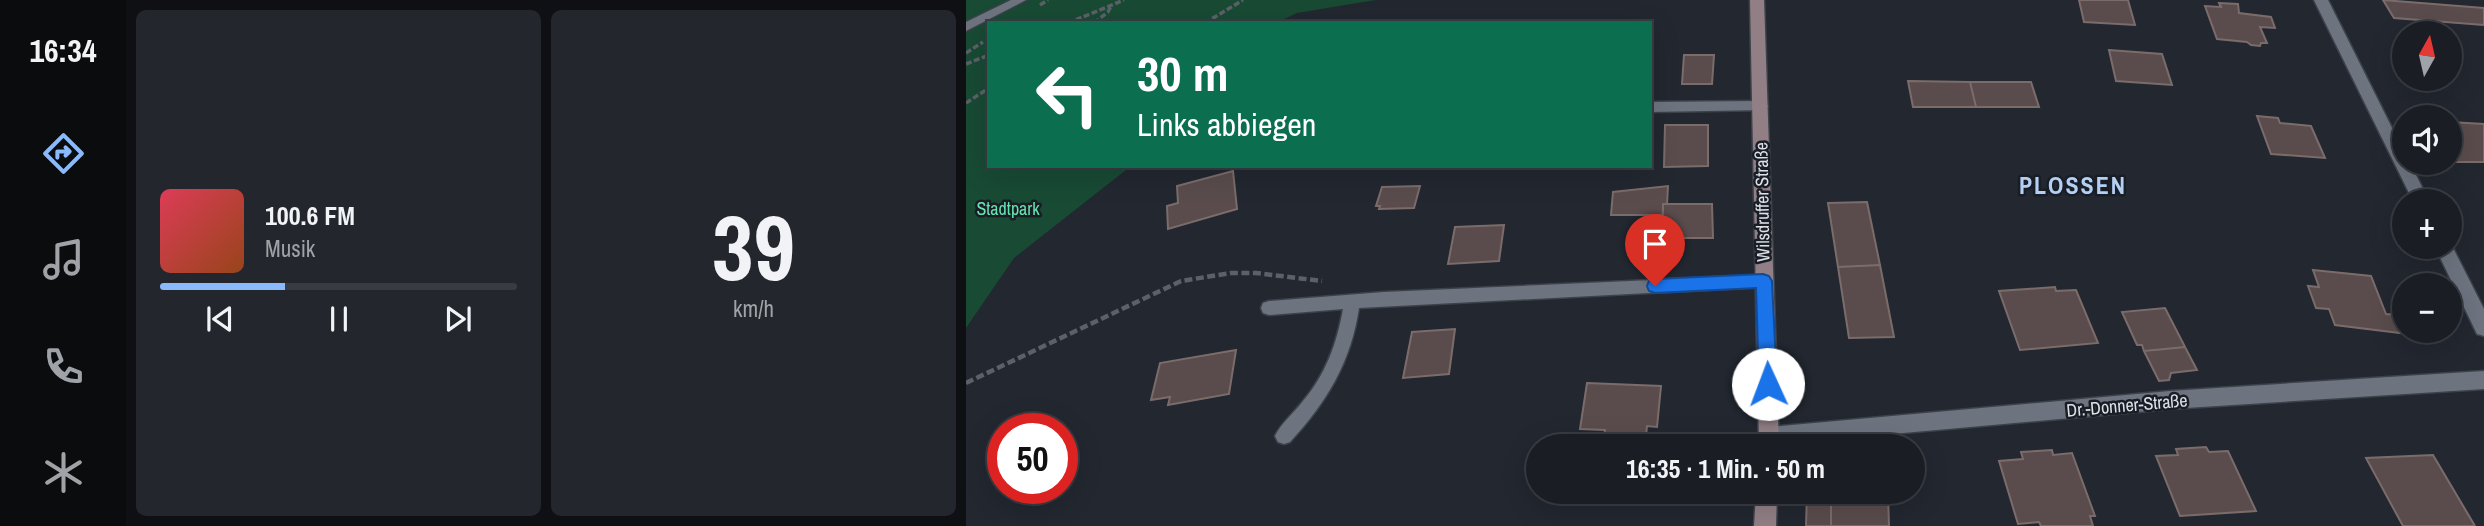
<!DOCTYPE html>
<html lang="de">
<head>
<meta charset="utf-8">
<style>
  body { margin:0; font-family:"Archivo Narrow",sans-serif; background:#23262c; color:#f1f3f6; height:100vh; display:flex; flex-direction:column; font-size:26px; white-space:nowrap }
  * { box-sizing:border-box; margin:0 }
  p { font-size:23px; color:#9fa2a6 }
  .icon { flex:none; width:38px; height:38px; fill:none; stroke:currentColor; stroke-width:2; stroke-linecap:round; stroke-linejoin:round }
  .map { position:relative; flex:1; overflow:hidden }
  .sheet { display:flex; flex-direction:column; gap:10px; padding:10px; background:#0e1014; width:840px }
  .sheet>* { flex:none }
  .banner { position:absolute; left:21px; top:21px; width:665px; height:147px; border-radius:0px; box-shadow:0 7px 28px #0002,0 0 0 2px #383b41; background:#0b6e4f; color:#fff; overflow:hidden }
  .needle { width:46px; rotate:8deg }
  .tools { position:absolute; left:1426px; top:21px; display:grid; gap:14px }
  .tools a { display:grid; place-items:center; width:70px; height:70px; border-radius:50%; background:#1a1d24; box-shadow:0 7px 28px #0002,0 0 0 2px #383b41; font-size:35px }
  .speed { position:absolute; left:21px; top:413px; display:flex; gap:14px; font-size:35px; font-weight:700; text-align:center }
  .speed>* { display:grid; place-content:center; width:91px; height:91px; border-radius:50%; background:#1a1d24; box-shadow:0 7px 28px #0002,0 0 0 2px #383b41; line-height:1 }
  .speed .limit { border:10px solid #d22; background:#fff; color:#111 }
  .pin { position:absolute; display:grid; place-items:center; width:60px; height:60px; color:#fff; margin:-72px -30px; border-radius:50% 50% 50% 0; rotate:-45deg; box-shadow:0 0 7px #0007 }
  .pin .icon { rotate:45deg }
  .me { position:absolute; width:77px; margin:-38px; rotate:358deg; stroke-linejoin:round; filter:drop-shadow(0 0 5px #0008) }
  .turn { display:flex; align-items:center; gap:24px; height:147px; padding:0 35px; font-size:32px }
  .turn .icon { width:91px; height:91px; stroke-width:2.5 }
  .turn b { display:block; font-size:49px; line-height:60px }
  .sheet .tile { flex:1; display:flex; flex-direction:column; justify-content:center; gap:10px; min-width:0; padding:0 24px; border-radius:10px; background:#23262c }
  .sheet .dial { align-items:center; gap:0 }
  .dial b { font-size:91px; line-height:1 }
  .song { display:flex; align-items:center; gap:21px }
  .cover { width:84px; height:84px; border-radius:10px; background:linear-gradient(135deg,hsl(350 70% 55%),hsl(20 70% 35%)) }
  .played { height:7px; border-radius:4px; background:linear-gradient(90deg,#8abafc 35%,#383b41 35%) }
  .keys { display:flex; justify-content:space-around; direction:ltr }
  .sheet .tiles { flex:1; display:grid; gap:10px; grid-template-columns:repeat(2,1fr) }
  .trip { position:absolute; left:560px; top:434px; width:399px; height:70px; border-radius:35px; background:#1a1d24; box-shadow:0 7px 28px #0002,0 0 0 2px #383b41; font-weight:800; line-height:70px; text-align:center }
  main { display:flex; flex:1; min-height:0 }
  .dock { display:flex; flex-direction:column; width:126px; justify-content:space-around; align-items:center; background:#0a0c0e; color:#9fa2a6 }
  .dock .icon { width:49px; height:49px }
  .dock .on { color:#8abafc }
  .dock b { font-size:32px; color:#f1f3f6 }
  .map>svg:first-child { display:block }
  .green { fill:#184a34 }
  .building { fill:#5a4c4c; stroke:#7b6c6b; stroke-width:2 }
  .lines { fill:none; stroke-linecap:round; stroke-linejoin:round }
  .lane-casing { stroke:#3d424a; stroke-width:3 }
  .street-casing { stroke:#3d424a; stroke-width:3 }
  .secondary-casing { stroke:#3d424a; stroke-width:3 }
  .path-far1 { stroke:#5c6068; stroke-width:3.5; stroke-dasharray:6 2.5; stroke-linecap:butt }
  .path { stroke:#5c6068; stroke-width:4.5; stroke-dasharray:8 3.5; stroke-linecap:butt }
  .lane { fill:#6d747f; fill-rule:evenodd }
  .street { fill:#6d747f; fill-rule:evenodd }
  .secondary { fill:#917f85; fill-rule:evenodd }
  .route { fill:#1a73e8; stroke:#114b97; stroke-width:2 }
  .labels { text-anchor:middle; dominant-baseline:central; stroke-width:5; stroke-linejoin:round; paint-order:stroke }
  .street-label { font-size:18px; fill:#dde1e7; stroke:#181d26 }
  .park-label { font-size:18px; fill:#65e5ac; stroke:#181d26 }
  .district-label { font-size:24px; font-weight:bold; letter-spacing:2px; fill:#b4cff4; stroke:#181d26 }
</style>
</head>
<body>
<main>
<nav class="dock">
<b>16:34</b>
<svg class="icon on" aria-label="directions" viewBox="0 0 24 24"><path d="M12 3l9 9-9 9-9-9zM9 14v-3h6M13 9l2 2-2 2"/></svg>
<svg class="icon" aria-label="music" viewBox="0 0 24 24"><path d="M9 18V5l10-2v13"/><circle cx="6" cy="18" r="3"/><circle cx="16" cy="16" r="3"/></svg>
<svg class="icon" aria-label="phone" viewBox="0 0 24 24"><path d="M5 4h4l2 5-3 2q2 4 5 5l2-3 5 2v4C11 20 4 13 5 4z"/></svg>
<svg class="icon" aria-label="climate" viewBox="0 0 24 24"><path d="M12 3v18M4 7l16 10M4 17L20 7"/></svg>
</nav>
<section class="sheet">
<div class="tiles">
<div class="tile">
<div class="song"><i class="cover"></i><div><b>100.6 FM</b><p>Musik</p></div></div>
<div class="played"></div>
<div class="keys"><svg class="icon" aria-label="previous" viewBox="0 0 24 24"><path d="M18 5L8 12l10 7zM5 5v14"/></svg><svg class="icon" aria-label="pause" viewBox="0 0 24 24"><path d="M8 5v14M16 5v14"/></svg><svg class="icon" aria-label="next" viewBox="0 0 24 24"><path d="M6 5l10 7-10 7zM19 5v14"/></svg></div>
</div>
<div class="tile dial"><b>39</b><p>km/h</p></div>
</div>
</section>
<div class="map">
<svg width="1518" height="526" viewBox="0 0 1518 526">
  <rect width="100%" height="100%" fill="#222730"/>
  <!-- green -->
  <path class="green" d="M0,0h410l-79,13 -21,10h-287v143h142l-117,92 -48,70z"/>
  <!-- building -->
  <path class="building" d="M1113,0h49l7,25 -51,-3z
    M1417,0l101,8v17l-90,-7z
    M1253,3l19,1 1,9 32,4 4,11 -15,-1 7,16h-6l-1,3 -9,-1 -4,-3 -30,-3 -12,-33 16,1z
    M1143,50l53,4 10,31 -56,-4z
    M718,55h30l-2,29h-30z
    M942,81l62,1 6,25h-63z
    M1004,82h61l8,25h-63z
    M1291,116l21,2 2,5 31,3 14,32 -54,-4z
    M1484,122l34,2v38h-34z
    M699,125h43v41l-44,1z
    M267,171l4,38 -69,20 -1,-23 11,-3 -1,-17z
    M454,186l-6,22 -35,1 1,-3h-4l6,-19z
    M702,186l-1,18h-4v11h-52l2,-23z
    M901,202l13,63 -42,2 -10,-64z
    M697,204h49l1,34h-51z
    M538,225l-5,36 -51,3 7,-37z
    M914,265l14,72 -45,1 -11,-71z
    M1347,270l58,6 15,38 14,1 8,19 -73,-9 -6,-16 -13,-1 -8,-22 11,1z
    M1089,287l1,4 20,-1 22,53 -78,7 -21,-59z
    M1199,308l20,39 -41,4 -2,-6h-5l-15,-33z
    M489,329l-6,45 -46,4 9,-46z
    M1219,347l12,23 -26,3 -2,7 -10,1 -15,-30z
    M270,350l-7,44 -61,11 2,-8 -19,3 9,-37z
    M621,383l74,3 -4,41 -10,-1 -2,20h-43l3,-16 -25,-1z
    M1240,447l3,5 19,-1 28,60 -76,5 -24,-60 22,-1 -2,-6z
    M1086,450l1,5 19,-2 23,63h-5l3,10h-52l-2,-4 -21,2 -19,-63 24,-2 -2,-7z
    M1467,455l42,71h-72l-37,-68z
    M841,492h24v34h-25z
    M865,492l57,2 1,32h-58z"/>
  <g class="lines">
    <defs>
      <path id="lane" d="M45,0h15l-60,31v-9z
        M798,275l6,1 2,5 -2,5 -6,1 -405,21c-8,54 -32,94 -69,134l-6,2 -6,-2 -3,-6c6,-13 19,-23 28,-35 23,-27 34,-58 40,-92l-74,6 -6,-2 -2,-5 2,-5 6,-2 115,-9z"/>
      <path id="street" d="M1348,0h14l76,152v11h6l19,38h-16z
        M794,101l5,1 3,4 -3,4 -115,2v-10z
        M1484,242l34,67v27l-7,-2 -42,-87h15z
        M1518,371v18l-314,20 -400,36 -7,-2 -3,-7 3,-7 7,-2 400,-36z"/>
      <path id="secondary" d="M784,0h14l15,446h-20z
        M790,492h21l-1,34h-22z"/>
    </defs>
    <!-- lane casing -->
    <use href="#lane" class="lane-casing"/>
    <!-- street casing -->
    <use href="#street" class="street-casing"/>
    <!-- secondary casing -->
    <use href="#secondary" class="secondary-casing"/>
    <!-- path-far1 -->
    <path class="path-far1" d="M74,5l8,-5
      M102,23l56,-23
      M128,23l14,-11 3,-6
      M239,23l38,-23
      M0,53l17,-11
      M0,64l23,-9
      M0,103l23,-15"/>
    <!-- path -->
    <path class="path" d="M0,383l215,-102 50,-8h25l66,8"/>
    <!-- lane -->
    <use href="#lane" class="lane"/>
    <!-- street -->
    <use href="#street" class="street"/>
    <!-- secondary -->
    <use href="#secondary" class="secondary"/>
  </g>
  <!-- route -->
  <path class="route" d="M797,274l6,2 3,5 5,103 -3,6 -6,2 -7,-2 -2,-6 -3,-96 -101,5 -6,-2 -2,-5 2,-5 6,-2z"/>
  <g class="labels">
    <!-- street labels -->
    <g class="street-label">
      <text transform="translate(796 202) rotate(-91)">Wilsdruffer Straße</text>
      <text transform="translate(1161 405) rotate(-5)">Dr.-Donner-Straße</text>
    </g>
    <!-- park labels -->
    <g class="park-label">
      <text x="42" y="208">Stadtpark</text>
    </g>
    <!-- district labels -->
    <g class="district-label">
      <text x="1107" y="185">PLOSSEN</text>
    </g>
  </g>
</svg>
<div class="tools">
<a><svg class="needle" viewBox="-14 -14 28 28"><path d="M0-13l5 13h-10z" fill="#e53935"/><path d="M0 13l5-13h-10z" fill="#9fa2a6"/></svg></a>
<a><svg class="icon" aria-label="sound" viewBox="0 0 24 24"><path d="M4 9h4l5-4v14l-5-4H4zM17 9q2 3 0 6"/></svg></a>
<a>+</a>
<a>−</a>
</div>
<div class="speed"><div class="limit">50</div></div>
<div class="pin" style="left:689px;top:286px;background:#d93025"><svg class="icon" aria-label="arrive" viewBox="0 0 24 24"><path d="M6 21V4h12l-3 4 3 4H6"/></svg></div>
<svg class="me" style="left:802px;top:384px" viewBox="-20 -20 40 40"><circle r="19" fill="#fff"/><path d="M0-13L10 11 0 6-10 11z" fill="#1a73e8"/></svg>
<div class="trip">16:35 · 1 Min. · 50 m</div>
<div class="banner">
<div class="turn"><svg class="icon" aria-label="left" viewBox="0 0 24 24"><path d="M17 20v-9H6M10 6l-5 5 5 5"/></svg><div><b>30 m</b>Links abbiegen</div></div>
</div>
</div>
</main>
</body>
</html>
